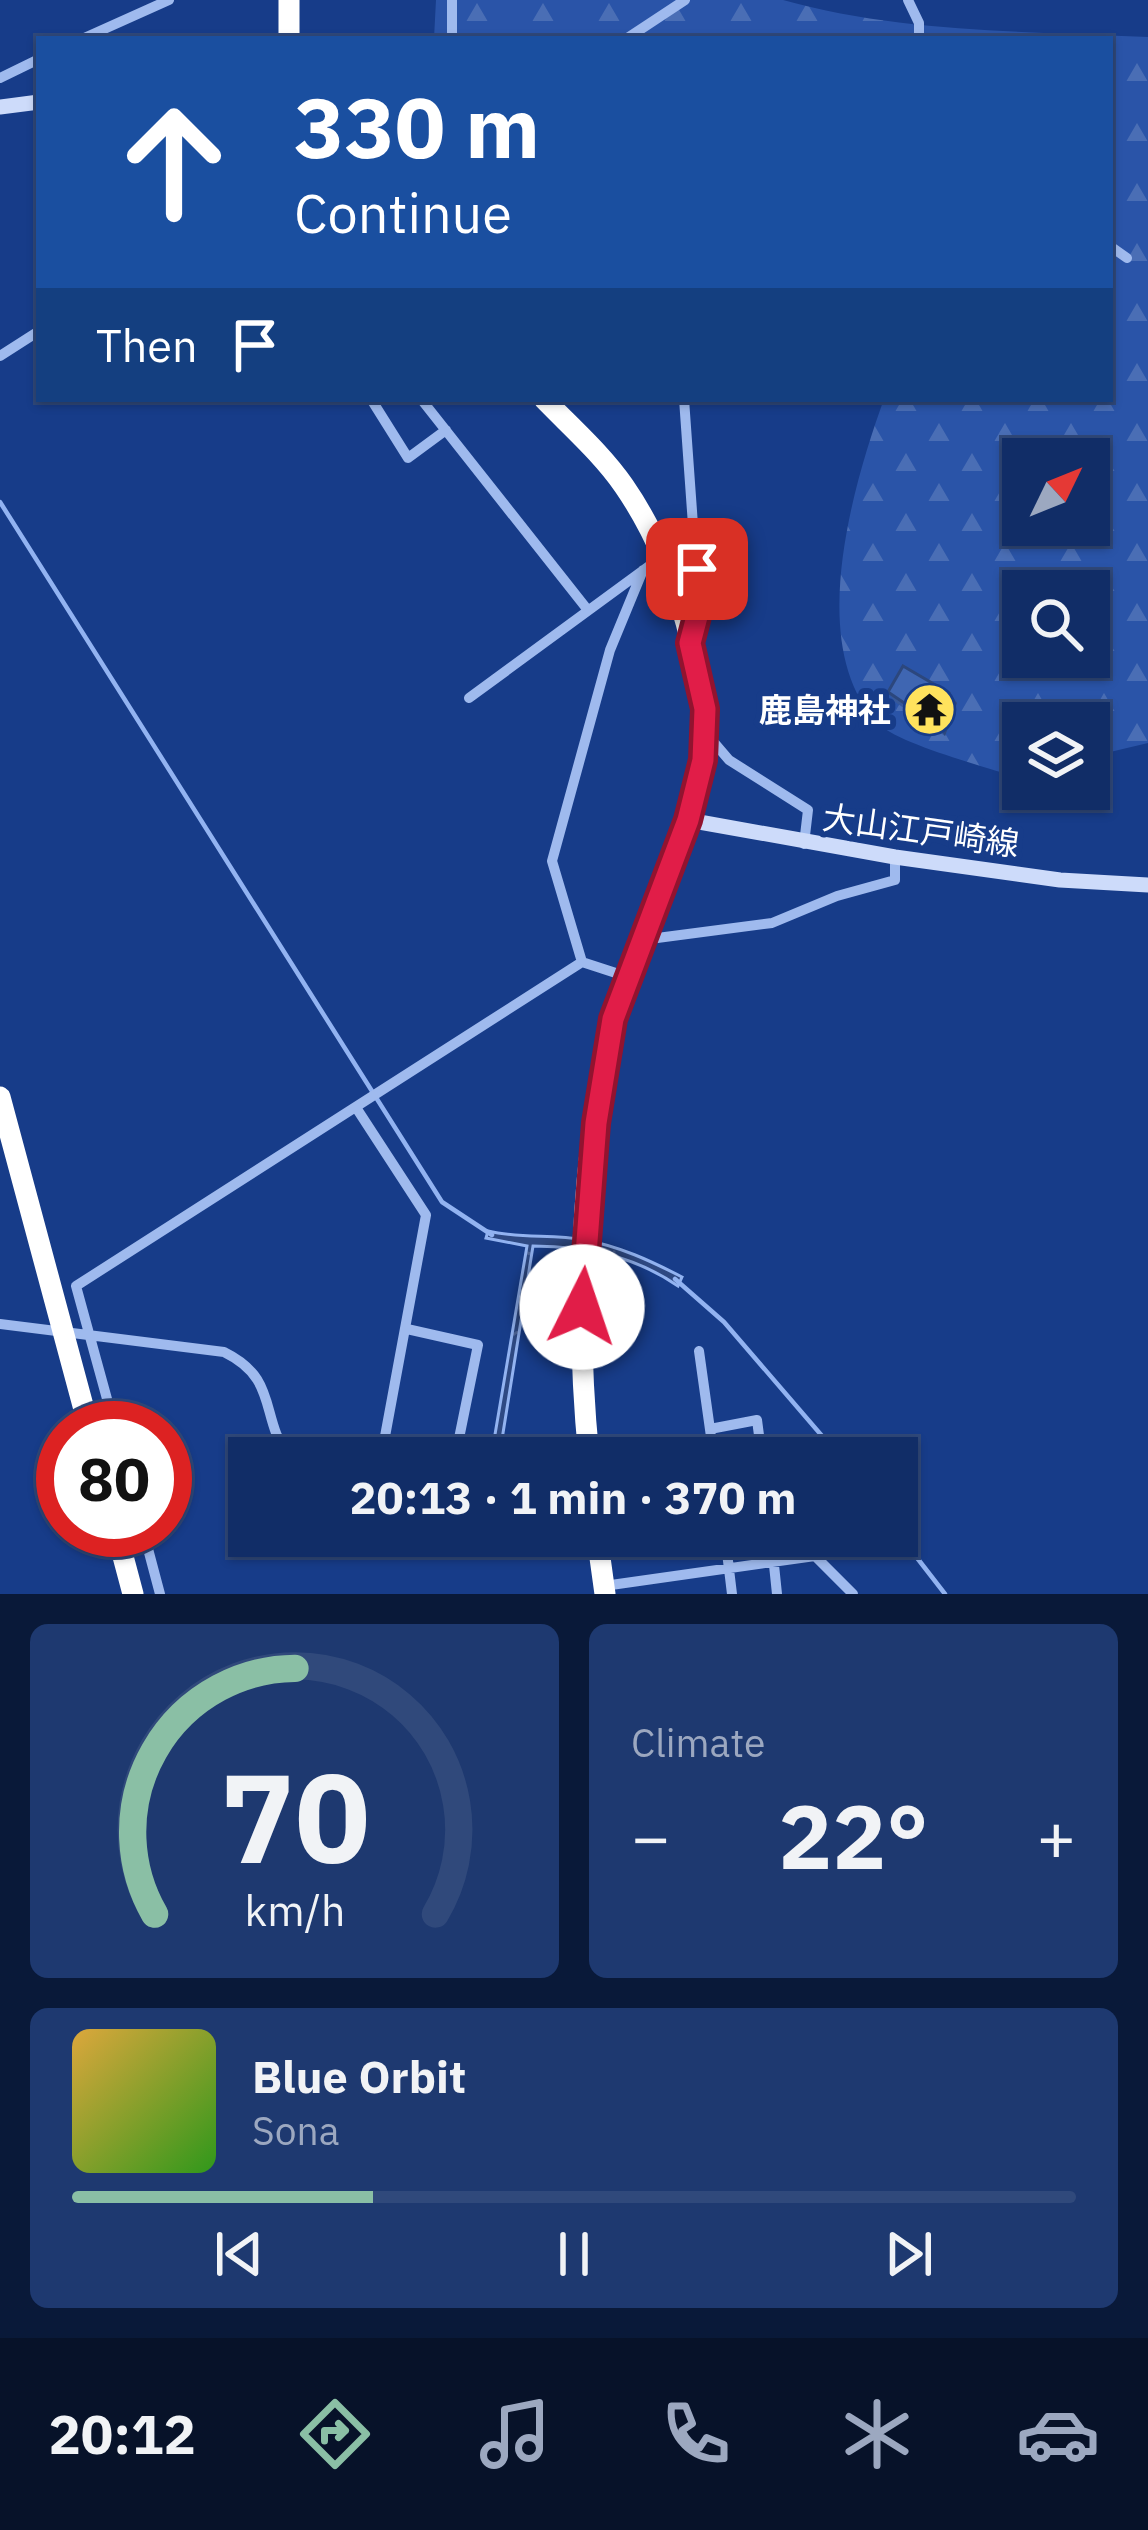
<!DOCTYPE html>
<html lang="en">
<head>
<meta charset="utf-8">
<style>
  body { margin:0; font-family:"IBM Plex Sans","Noto Sans JP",sans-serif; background:#1e3970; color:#f1f3f6; height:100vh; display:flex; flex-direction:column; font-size:45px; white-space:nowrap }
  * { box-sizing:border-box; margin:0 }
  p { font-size:39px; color:#9ca8c0 }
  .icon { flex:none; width:66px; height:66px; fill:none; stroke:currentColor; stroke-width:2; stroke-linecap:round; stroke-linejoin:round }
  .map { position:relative; height:1594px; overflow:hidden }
  .details { display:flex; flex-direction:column; gap:30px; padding:30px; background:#091939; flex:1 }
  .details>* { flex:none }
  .banner { position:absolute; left:36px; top:36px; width:1077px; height:366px; border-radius:0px; box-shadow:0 3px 9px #0004,0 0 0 3px #30497b; background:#1a4fa0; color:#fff; overflow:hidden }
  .needle { width:78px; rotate:47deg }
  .buttons { position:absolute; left:1002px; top:438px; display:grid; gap:24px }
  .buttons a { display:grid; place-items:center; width:108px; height:108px; border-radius:0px; background:#112d67; box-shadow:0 3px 9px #0004,0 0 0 3px #30497b; font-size:60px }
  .speed { position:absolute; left:36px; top:1401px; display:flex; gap:24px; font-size:60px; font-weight:700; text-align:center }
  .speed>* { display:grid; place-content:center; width:156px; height:156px; border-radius:50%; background:#112d67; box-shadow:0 3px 9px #0004,0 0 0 3px #30497b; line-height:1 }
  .speed .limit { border:18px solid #d22; background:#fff; color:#111 }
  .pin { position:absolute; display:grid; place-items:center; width:102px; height:102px; color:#fff; margin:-51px; border-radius:24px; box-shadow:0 6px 18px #0006 }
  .me { position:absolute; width:132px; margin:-66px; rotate:4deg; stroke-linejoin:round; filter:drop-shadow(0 0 9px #0008) }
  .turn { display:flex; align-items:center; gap:42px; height:252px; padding:0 60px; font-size:54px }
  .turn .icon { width:156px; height:156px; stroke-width:2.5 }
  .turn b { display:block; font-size:84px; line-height:102px }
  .then { display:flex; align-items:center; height:114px; padding:0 60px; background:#0003; gap:24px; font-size:45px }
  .big { font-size:90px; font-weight:700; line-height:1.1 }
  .details .card { flex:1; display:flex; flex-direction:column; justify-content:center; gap:18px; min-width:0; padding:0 42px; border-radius:18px; background:#1e3970 }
  .details .dial { align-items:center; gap:0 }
  .dial svg { height:312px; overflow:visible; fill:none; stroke:#30497b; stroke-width:7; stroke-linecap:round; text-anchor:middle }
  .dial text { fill:#f1f3f6; stroke:none }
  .song { display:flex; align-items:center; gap:36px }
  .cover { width:144px; height:144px; border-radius:18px; background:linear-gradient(135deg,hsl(40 70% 55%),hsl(110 70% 35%)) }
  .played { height:12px; border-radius:6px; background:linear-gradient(90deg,#8abfa5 30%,#30497b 30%) }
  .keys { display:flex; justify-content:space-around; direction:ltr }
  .heat { display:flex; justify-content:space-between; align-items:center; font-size:66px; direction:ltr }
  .details .tiles { flex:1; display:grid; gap:30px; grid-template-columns:1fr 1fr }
  .card:last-child { grid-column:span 2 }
  .trip { position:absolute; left:228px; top:1437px; width:690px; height:120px; border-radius:0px; background:#112d67; box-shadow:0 3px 9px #0004,0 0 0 3px #30497b; font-weight:700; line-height:120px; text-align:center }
  .menu { display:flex; height:192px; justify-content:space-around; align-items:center; background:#071229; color:#9ca8c0 }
  .menu .icon { width:84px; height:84px }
  .menu .selected { color:#8abfa5 }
  .menu b { font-size:54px; color:#f1f3f6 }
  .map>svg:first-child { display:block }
  .forest { fill:url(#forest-firs); fill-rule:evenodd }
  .water { fill:url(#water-ripples); stroke:#92b3f1; stroke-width:3 }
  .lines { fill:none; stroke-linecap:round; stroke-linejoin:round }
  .stream { stroke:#92b3f1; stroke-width:4.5 }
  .street { stroke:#9fbaee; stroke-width:10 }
  .secondary { stroke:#cddbfa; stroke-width:15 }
  .highway { stroke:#fff; stroke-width:21 }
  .wall { fill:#365899 }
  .shaded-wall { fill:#2c477d }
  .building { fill:#3f66b2; stroke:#2c477d; stroke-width:3 }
  .route-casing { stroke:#92132f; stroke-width:30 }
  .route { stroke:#e11d48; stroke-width:21 }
  .labels { text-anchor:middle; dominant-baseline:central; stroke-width:12; stroke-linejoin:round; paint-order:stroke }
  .poi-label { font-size:33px; font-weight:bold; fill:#fff; stroke:#173c89; text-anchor:end }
  .street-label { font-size:33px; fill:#fff; stroke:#173c89 }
</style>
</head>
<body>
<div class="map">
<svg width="1148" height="1594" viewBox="0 0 1148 1594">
  <defs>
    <pattern id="forest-firs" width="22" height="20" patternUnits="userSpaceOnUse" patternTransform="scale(3)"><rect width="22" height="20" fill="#2a54a8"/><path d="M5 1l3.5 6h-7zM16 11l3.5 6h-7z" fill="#4a6eb5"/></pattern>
    <pattern id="water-ripples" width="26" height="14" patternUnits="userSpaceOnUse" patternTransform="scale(3)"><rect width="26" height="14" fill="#2e4983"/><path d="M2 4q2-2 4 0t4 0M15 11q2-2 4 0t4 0" fill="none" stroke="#4d6496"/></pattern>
  </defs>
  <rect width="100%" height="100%" fill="#173c89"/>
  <!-- forest -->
  <path class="forest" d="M436,0h347c117,33 244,31 365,37v706l-59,14v-34h-66v52l-7,2c-30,-10 -117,-33 -137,-53 -75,-75 -26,-239 5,-325h226v-360h-676zM1023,459h66v66h-66zM1023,591h66v66h-66z"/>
  <!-- water -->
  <path class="water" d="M488,1231c33,8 64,3 96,9 35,6 67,21 98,37l-4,9c-45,-31 -92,-39 -145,-40l-34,212h-8l36,-212 -41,-8z"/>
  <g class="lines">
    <!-- stream -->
    <path class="stream" d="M0,502l442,700 50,33
      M675,1279l49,43 117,136
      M897,1532l48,62"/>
    <!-- street -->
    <path class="street" d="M908,0l11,23v16
      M82,39l87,-39
      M452,39v-39
      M626,39l59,-39
      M0,78l39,-19
      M1110,246l17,12
      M0,356l39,-25
      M371,399l37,59 38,-28
      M421,399l166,210
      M684,399l15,210 -6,25
      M469,698l191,-140
      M705,732l24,28 79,50 -4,34
      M642,940l130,-17 65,-27 58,-16v-23
      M582,962l-30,-101 58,-211 33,-80
      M357,1109l69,106 -45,243
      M0,1324l224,28c55,27 35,63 65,106
      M407,1329l71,16 -23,113
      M699,1351l15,107
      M115,1428l-39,-142 506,-324 43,14
      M710,1429l47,-9 5,38
      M143,1530l17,64
      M725,1536l7,58
      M771,1536l6,58
      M604,1586l211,-30 38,38"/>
    <!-- secondary -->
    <path class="secondary" d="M0,107l39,-5
      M688,820l207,37 165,23 88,5"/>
    <!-- highway -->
    <path class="highway" d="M289,0v39
      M544,399c27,28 58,55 80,87 60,87 99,229 65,331 -23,69 -60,133 -77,205 -32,136 -37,297 -23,436
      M0,1097l89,331
      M116,1530l17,64
      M597,1536l8,58"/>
  </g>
  <!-- wall -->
  <path class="wall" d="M888,692l61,1 8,10 -12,33 -50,-34z"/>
  <!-- shaded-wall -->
  <path class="shaded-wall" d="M949,693l8,10 -12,33 -7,-10z"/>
  <!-- building -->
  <path class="building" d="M903,666l46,27 -11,33 -50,-34z"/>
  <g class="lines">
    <defs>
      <path id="route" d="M582,1307l14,-184 17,-104 75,-199 15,-60 2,-51 -15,-66 9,-34 -2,-40"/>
    </defs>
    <!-- route casing -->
    <use href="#route" class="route-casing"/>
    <!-- route -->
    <use href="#route" class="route"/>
  </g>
  <!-- icons -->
  <defs>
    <symbol id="temple-disc" viewBox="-11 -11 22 22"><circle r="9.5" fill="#ffe25d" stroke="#173c89"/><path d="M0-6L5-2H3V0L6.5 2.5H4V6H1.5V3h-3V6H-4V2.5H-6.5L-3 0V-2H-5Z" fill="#111"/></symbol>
  </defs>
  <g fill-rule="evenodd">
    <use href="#temple-disc" x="900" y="680" width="59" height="59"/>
  </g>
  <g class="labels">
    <!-- poi labels -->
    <g class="poi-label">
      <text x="891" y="709">鹿島神社</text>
    </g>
    <!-- street labels -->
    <g class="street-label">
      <text transform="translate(921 830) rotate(8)">大山江戸崎線</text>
    </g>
  </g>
</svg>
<div class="buttons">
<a><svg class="needle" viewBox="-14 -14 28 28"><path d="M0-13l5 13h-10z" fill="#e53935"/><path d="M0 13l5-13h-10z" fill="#9ca8c0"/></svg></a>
<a><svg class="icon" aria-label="search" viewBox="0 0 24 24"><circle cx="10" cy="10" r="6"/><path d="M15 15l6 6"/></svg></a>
<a><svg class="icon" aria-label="layers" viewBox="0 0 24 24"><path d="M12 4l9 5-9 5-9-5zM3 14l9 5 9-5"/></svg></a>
</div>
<div class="speed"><div class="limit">80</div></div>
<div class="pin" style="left:697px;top:569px;background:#d93025"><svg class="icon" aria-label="arrive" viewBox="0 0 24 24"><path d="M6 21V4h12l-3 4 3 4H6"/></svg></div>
<svg class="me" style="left:582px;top:1307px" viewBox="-20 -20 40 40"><circle r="19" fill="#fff"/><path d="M0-13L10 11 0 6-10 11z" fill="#e11d48"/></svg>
<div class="trip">20:13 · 1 min · 370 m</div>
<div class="banner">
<div class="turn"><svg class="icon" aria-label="ahead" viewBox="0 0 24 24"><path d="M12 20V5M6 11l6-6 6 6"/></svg><div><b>330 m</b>Continue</div></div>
<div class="then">Then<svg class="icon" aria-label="arrive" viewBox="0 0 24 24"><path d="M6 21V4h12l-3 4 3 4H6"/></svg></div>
</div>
</div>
<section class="details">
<div class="tiles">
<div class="card dial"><svg viewBox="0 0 100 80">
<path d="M14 69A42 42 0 1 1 86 69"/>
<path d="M14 69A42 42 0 0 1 50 6" stroke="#8abfa5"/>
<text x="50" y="56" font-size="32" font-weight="700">70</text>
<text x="50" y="72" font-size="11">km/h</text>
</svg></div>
<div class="card"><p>Climate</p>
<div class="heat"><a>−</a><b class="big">22°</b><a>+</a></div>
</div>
<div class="card">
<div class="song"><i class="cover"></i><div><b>Blue Orbit</b><p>Sona</p></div></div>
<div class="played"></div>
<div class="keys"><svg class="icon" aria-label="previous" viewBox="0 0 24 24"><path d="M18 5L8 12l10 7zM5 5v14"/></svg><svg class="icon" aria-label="pause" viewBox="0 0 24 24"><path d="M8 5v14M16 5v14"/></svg><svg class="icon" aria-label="next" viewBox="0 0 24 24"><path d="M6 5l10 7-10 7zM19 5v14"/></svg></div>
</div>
</div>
</section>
<nav class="menu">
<b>20:12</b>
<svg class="icon selected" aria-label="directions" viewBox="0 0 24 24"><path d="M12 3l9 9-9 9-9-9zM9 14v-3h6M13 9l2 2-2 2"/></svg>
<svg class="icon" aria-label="music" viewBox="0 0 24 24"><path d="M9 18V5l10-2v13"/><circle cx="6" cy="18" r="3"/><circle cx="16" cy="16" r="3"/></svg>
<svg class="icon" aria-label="phone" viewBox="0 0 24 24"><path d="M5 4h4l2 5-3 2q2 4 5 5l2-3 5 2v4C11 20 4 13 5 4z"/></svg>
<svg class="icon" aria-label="climate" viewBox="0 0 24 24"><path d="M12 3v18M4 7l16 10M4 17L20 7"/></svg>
<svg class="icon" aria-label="car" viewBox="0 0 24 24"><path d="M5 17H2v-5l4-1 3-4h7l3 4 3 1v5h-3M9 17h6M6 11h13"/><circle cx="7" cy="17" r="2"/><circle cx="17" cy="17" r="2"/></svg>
</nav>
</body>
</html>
